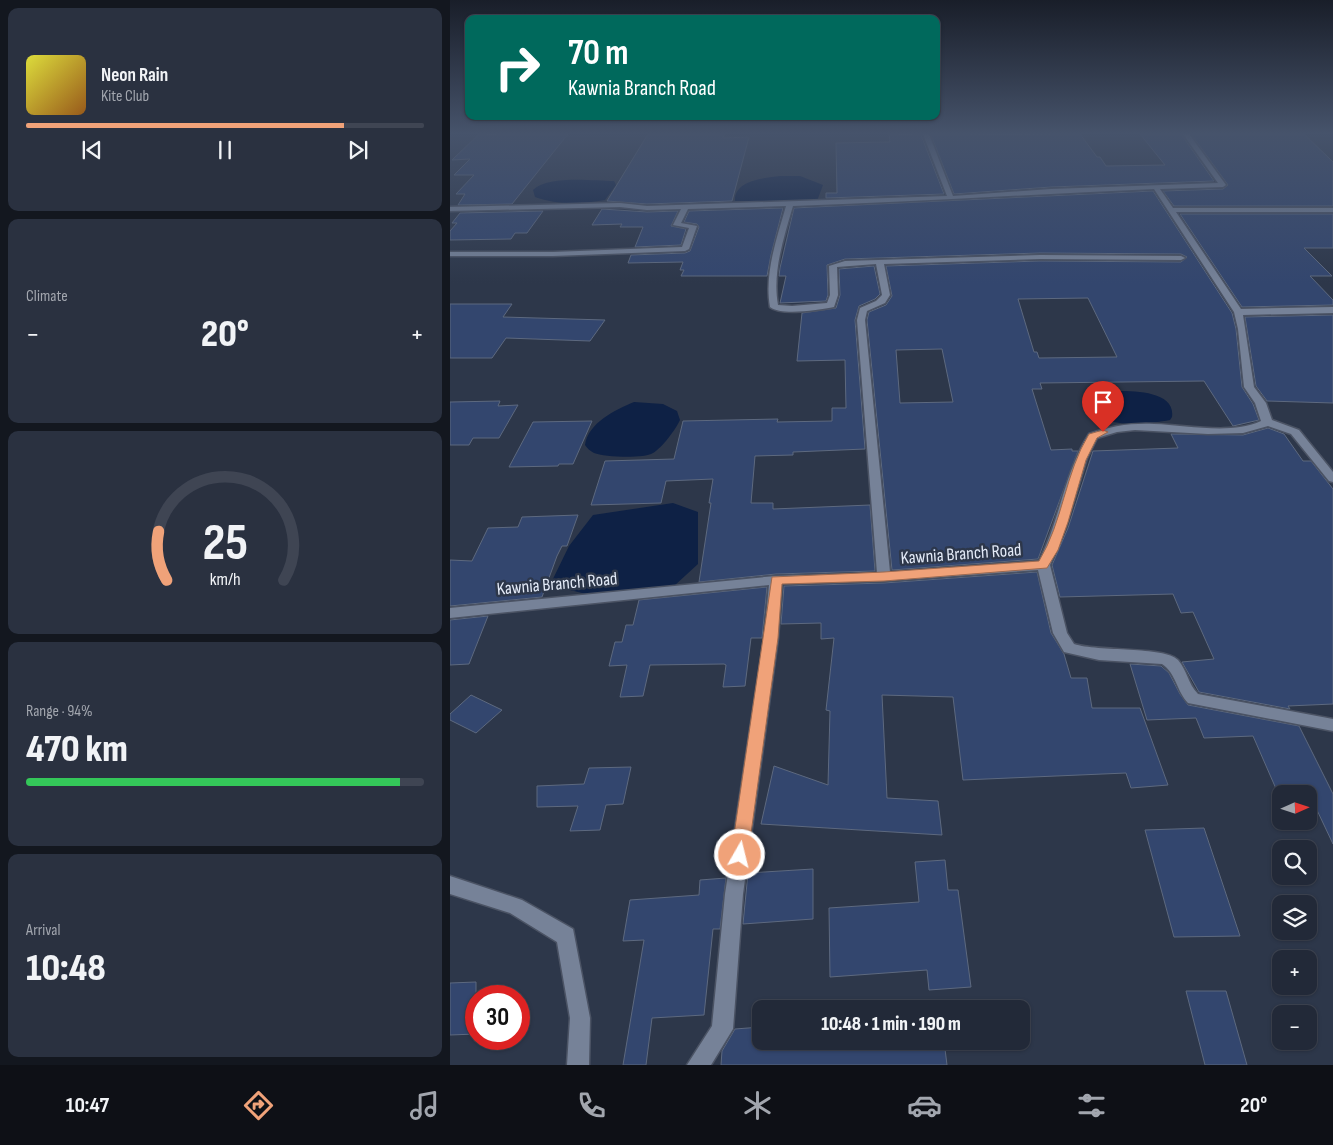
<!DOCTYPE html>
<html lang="en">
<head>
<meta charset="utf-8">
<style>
  body { margin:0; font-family:"Sofia Sans Condensed",sans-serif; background:#2a3140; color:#f1f3f6; height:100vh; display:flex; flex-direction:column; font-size:19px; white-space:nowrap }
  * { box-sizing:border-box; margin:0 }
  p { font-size:16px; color:#a2a6ae }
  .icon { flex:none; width:28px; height:28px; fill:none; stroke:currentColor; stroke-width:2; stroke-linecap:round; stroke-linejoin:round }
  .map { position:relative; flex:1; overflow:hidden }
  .sheet { display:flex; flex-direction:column; gap:8px; padding:8px; background:#13171f; width:450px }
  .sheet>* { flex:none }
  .top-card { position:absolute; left:15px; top:15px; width:475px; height:105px; border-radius:10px; box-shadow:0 1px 4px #0004,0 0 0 1px #3f4553; background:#00695c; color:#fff; overflow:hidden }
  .needle { width:32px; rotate:87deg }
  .buttons { position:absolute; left:822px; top:785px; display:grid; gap:10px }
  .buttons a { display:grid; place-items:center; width:45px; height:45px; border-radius:10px; background:#222938; box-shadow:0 1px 4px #0004,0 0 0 1px #3f4553; font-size:25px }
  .speed { position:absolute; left:15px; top:985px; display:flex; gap:10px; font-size:25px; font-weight:700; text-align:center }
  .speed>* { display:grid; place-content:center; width:65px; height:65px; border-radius:50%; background:#222938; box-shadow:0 1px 4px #0004,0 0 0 1px #3f4553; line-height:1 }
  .speed .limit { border:8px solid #d22; background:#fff; color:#111 }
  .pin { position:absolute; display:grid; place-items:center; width:42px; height:42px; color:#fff; margin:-51px -21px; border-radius:50% 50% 50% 0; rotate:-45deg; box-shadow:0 0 5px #0007 }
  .pin .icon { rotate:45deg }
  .me { position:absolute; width:55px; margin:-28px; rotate:8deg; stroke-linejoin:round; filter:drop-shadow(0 0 4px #0008) }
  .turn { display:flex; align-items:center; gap:18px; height:105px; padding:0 20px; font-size:22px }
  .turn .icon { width:65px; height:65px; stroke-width:2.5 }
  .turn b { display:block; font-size:35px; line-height:42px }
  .big { font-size:38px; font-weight:800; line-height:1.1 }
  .sheet .tile { flex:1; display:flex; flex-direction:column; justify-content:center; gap:8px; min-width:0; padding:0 18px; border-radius:10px; background:#2a3140 }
  .sheet .dial { align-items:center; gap:0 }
  .dial svg { height:130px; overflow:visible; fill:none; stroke:#3f4553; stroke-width:7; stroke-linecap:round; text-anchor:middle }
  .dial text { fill:#f1f3f6; stroke:none }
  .song { display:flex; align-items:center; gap:15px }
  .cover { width:60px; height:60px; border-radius:8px; background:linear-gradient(135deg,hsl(60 70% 55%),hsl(30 70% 35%)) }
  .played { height:5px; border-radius:2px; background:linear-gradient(90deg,#f0a279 80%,#3f4553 80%) }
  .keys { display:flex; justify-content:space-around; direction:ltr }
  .heat { display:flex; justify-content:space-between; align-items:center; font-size:28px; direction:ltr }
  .charge { height:8px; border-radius:4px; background:linear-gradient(90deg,#34c759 94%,#3f4553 0) }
  .trip { position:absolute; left:302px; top:1000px; width:278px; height:50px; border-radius:10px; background:#222938; box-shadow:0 1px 4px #0004,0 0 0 1px #3f4553; font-weight:800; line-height:50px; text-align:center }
  .tabs { display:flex; height:80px; justify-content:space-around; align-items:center; background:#0e1016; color:#a2a6ae }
  .tabs .icon { width:35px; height:35px }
  .tabs .current { color:#f0a279 }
  .tabs b { font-size:22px; color:#f1f3f6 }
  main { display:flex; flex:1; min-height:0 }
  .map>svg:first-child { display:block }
  .water { fill:#0e2145 }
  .building { fill:#33466e; stroke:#5d697f; fill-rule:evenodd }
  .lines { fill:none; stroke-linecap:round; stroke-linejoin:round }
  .minor-casing { stroke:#4b5364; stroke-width:3 }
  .minor { fill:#768298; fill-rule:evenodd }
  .route { fill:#f0a279; stroke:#9c694f }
  .labels { text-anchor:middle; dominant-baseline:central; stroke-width:5; stroke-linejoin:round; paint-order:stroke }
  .street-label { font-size:18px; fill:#e3eaf7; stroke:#2d374a }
</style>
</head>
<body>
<main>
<section class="sheet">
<div class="tile">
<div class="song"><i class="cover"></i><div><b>Neon Rain</b><p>Kite Club</p></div></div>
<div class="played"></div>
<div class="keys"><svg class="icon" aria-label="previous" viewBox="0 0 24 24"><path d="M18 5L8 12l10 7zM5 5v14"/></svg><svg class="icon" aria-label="pause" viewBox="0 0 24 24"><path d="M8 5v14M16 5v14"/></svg><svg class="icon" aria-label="next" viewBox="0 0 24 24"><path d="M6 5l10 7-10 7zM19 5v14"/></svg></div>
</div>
<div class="tile"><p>Climate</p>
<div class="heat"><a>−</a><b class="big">20°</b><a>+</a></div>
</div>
<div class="tile dial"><svg viewBox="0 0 100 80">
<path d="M14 69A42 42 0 1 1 86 69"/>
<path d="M14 69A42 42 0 0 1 9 39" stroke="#f0a279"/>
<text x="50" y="56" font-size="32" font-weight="700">25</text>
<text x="50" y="72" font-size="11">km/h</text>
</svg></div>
<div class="tile"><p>Range · 94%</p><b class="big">470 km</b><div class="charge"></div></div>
<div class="tile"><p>Arrival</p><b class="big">10:48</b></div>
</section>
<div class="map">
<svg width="883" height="1065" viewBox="0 0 883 1065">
  <rect width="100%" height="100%" fill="#2d374a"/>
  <!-- water -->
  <path class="water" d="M330,176h20l23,9 -6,16h-82c-1,-21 30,-23 45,-25z
    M164,181l2,4 -11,15c-24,4 -48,5 -70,-3l-2,-7c16,-15 59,-9 81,-9z
    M660,391c18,0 66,-2 62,26l-2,3c-15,3 -45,6 -60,1 -17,-6 -17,-26 0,-30z
    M184,402l29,2 14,7 3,9c-4,9 -18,28 -27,33 -10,6 -49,4 -59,0 -4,-2 -7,-5 -9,-8 3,-22 30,-35 49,-43z
    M223,503l25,9v52l-24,22 -76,11 -48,-12 19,-39 24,-31z"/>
  <!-- building -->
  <path class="building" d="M55,134h63l-56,70 -54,1 7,-11h-9l18,-19h-20l16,-16 -18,1 26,-25z
    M198,134h76l-1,4 26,-1 -17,64 -85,3 -40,-3z
    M439,134l32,1 23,59 -118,4v-5h11l-1,-50 54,-1z
    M630,134l17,23h3l6,9 59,-1 -25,-31h41l33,47 -163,6 -97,7 -23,-59z
    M741,134h113l29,28v44h-159l-11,-15 60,-2 5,-4z
    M703,191l79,122 4,16 6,58 11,17 6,16 -26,6 -29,-45 -164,2 2,6h-10l19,61 21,-1v2h6l-40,108 -146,11 -25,-250 2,-8 17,-7 6,-9 -6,-30 154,-5 141,1 6,-5 -6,-3 -141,-1 -195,6 -18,6 1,30 -2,6 -46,2 6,-27h-7l1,-8 14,-60zM638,298l29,59 -78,1 -2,-6h-3l-16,-53zM492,349l11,53 -53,1 -4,-53z
    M333,208l-12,47 -4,21h-86l3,-6h-4l3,-8 -55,1 3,-8 54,-2 5,-2 9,-24 -2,-3 -13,-2 5,-11z
    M152,209l45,3 31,-1 -7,15 15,3 -5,16 -46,2 8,-20h-23l2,-3 -30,1z
    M93,211l-16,22h-12l-4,6 -61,1v-9l7,-8h-5l8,-10z
    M730,214h153v34h-29l28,28h-22l23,24v5l-91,2z
    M424,266l6,28 -5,5 -16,7 -4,14 10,129 -72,3v3l-38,1 -4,47h22v6l97,-4 5,66 -99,3 -77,8 12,-79h-2l4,-24 -47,2 -5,22 -70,2 14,-44 69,-2 9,-38 95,-2 -1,3 55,-1v-13h14l-1,-48 -48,1 5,-48 34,-5 4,-13 -1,-26z
    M0,304h62l-9,13 102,3 -15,21 -84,-3 -14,20h-42z
    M883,315v88l-66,-2 -11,-15 -11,-69z
    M50,401l-2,5 20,-1 -19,33h-26l-4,7h-19v-43z
    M142,421l-19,43h-14l-1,2 -49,1 24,-45z
    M818,428l16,6 19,27h8l22,28v215l-45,2 2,3 -91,-17 -17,-30 32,-3 -21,-47 -12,1 -8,-19 -113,3 -8,-32 16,-37 25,-77 85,-3 -7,-14 72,1z
    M128,515l-11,31h-5l-5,10 -15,41 -92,9v-46l22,1 16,-33 30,-1 4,-10z
    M587,572l14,61 13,21 7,24h16l5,30h48l28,77 -37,3 -5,-15 -163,7 -10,-83 -71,-2 5,103 51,3 4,34 -181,-11 13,-58 54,19 2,-74 -4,-1 8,-72 -13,1v-16l-40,1 3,-38 100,-3z
    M317,587l-5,51h-11l-6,48 -22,1 3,-22 -2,-1 -74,1 -7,31 -23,1 7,-32 -18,1 6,-24h7l4,-17h7l6,-25z
    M38,616l-19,48 -19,1v-45z
    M680,664l31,2 8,7 11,21 8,11 111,21 34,68v50l-26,-55 -30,2 -24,-55 -49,2 -8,-20 -49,2z
    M21,695l31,15 -26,23 -26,-13v-6z
    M181,767l-8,37 -17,1 -6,25 -30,1 8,-25 -41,1v-21l47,-2 5,-16z
    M754,828l36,108 -66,1 -29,-107z
    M495,860l3,30h10l13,97 -42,3 -2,-20 -97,7 -1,-69 90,-6 -4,-40z
    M363,869v50l-70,5 5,-51z
    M276,878l-6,51h-7l-9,86 -52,3 -6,47h-23l21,-125 -21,1 7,-41 69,-5 1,-15z
    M26,982v52l-26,1v-52z
    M736,991h40l21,74h-42z
    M311,1027v14h183l3,24h-226l1,-14 13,-22z"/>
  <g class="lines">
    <defs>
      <path id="minor" d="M473,134h6l24,62 98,-7 167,-6 -35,-49h6l37,51 -3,2 -63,2 13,19h160v4h-157l65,97 92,-2v6l-90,2 11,72 12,16 6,17 27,10 34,42v10l-4,-1 -38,-47 -23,-8 -25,7 -35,1 -73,-4 -18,2 -20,6 -10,20 -21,69 -16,38 17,68 7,11c24,8 90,2 104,16 9,10 10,24 20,34l135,25v12l-145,-28c-11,-11 -12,-30 -26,-39l-63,-4 -35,-8 -11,-19 -15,-63 -154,11 -102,3 -4,54 -35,256 -10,135 -22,36h-24l25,-39 13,-132 39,-256 5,-53 -319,33v-10l326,-32 101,-3 -20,-253 3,-12 16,-7 6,-6 -6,-31 -39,3 1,28 -4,12c-15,3 -53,9 -64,0 -6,-34 7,-69 16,-101l-98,3 -7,14 16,3 -8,23 -4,2 -132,5h-103v-4h103l129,-5 7,-19 -16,-3 8,-16 -34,1 -27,-3 -170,4v-4l170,-4 27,3 300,-10zM704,189l80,123 4,17 6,58 11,16 6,18c-29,14 -75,4 -107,3 -23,-1 -44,2 -65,10 -25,39 -29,86 -50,127l-149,11 -25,-252 2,-9 18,-8 5,-8 -6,-31 156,-5 141,1 4,-2 -4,-2 -141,-1 -195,6 -16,5 1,29 -3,8 -35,3 -14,-1c-6,-33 6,-68 15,-99 120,-4 240,-12 361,-17z
        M0,876l72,24 51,29 17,89 -1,47h-22l3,-47 -13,-76 -47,-29 -60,-19z"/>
    </defs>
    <!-- minor casing -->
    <use href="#minor" class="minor-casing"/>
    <!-- minor -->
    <use href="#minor" class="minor"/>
  </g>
  <!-- sky -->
  <linearGradient id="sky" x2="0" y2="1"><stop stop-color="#191e29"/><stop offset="0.47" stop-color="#46536b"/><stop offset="1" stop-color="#46536b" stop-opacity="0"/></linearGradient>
  <rect width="883" height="283" fill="url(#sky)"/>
  <!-- route -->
  <path class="route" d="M653,430l5,2 -11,6 -11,22 -18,62 -10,28 -11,18 -163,13 -102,3 -4,54 -30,217 -3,5 -5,3 -6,-3 -3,-5 41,-278 112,-5 155,-11c24,-39 26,-88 50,-127z"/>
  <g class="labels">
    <!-- street labels -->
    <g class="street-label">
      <text transform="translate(511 554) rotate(-4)">Kawnia Branch Road</text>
      <text transform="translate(107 584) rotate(-5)">Kawnia Branch Road</text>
    </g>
  </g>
</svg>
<div class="buttons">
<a><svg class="needle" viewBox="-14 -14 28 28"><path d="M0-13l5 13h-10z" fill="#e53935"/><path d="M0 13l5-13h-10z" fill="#a2a6ae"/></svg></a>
<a><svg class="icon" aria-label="search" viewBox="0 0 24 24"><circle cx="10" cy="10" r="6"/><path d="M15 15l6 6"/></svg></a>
<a><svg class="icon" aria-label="layers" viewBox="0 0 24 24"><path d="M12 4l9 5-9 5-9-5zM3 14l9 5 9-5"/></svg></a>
<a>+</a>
<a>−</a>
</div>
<div class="speed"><div class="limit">30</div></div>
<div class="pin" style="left:653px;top:432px;background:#d93025"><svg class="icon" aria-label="arrive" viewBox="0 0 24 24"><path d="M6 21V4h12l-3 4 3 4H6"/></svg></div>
<svg class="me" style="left:290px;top:855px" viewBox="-20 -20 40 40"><circle r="17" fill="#f0a279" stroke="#fff" stroke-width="3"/><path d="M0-11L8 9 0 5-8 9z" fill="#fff"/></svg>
<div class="trip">10:48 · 1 min · 190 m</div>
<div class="top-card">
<div class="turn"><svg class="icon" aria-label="right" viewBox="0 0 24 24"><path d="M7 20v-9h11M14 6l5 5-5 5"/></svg><div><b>70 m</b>Kawnia Branch Road</div></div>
</div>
</div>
</main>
<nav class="tabs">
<b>10:47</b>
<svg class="icon current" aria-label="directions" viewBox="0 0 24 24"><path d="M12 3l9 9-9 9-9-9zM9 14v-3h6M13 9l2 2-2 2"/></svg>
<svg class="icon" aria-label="music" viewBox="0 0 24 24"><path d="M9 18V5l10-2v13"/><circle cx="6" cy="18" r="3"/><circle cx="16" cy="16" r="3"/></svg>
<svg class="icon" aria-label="phone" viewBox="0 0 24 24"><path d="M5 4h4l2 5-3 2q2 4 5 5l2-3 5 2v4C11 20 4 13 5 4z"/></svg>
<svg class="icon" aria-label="climate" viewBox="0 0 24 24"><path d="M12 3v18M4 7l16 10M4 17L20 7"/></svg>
<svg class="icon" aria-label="car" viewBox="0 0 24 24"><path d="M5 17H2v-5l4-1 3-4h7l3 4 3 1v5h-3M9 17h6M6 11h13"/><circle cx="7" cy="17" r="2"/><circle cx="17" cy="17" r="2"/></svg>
<svg class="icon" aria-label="filters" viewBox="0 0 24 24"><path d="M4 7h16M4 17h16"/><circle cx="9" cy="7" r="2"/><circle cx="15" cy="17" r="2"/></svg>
<b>20°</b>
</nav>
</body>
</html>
